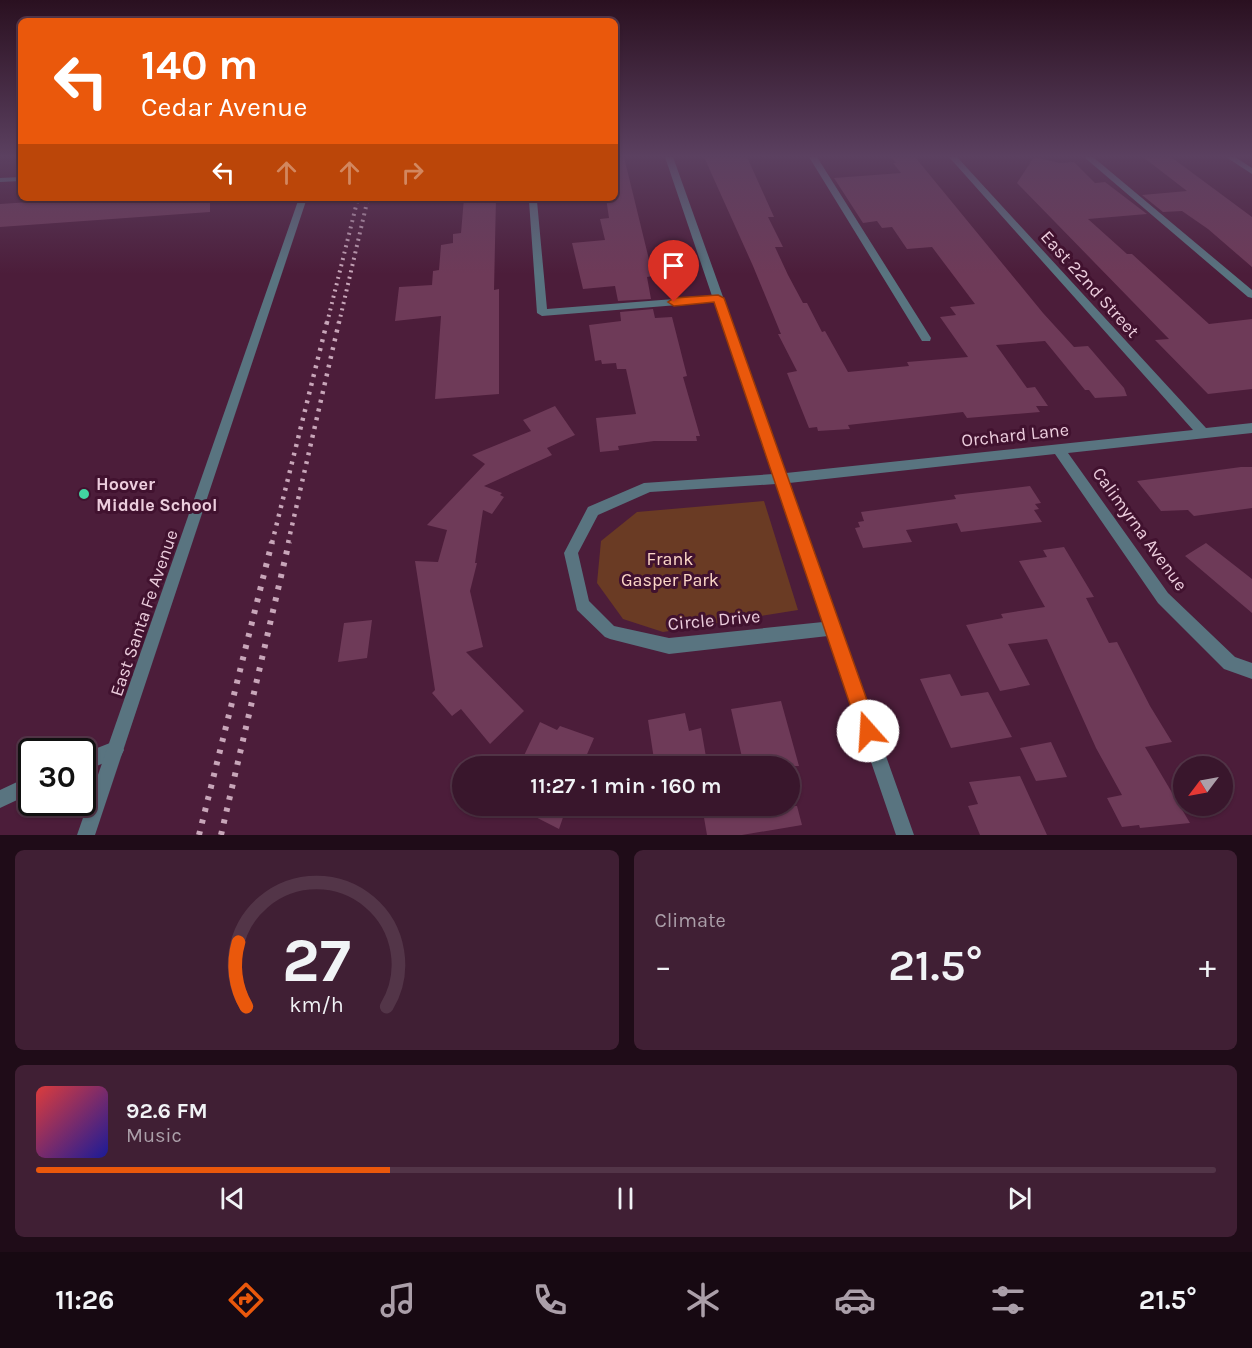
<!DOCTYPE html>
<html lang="en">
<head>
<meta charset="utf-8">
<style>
  body { margin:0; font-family:Karla,sans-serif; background:#401f34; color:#f1f3f6; height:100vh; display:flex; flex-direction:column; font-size:22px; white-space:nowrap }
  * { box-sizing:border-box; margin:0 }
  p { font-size:20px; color:#ab9fa9 }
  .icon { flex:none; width:33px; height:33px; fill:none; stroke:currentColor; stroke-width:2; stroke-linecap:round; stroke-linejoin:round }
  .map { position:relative; height:835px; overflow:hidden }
  .sheet { display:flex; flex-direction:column; gap:15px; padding:15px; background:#1f0c18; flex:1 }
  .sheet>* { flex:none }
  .guide { position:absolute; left:18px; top:18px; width:600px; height:183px; border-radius:9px; box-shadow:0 2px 4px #0004,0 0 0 2px #533548; background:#ea580c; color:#fff; overflow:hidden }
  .needle { width:39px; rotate:238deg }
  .controls { position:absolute; left:1173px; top:756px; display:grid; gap:12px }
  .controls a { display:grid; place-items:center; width:60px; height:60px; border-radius:50%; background:#39162c; box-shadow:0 2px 4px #0004,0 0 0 2px #533548; font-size:30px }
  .speed { position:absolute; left:18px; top:738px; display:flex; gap:12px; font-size:30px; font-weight:700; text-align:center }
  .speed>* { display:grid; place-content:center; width:78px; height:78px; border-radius:50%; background:#39162c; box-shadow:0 2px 4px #0004,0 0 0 2px #533548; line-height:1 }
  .speed .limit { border:3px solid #111; border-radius:9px; background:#fff; color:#111 }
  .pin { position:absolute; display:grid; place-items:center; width:51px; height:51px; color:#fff; margin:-62px -26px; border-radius:50% 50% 50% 0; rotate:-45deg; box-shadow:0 0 6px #0007 }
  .pin .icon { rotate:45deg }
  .me { position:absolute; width:66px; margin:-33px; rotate:341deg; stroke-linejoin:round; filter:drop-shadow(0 0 4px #0008) }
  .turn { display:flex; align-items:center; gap:21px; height:126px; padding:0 24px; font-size:27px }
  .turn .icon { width:78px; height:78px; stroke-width:2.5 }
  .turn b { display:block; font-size:42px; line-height:51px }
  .lanes { display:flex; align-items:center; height:57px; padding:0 24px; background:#0003; justify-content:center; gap:30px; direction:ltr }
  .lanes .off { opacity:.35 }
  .big { font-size:45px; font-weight:600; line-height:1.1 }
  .sheet .widget { flex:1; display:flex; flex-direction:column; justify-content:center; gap:9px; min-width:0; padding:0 21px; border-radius:9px; background:#401f34 }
  .sheet .dial { align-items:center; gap:0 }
  .dial svg { height:156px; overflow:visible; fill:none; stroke:#533548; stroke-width:7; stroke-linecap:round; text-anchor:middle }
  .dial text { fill:#f1f3f6; stroke:none }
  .song { display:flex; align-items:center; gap:18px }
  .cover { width:72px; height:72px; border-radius:9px; background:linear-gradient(135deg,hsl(0 70% 55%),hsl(240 70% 35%)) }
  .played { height:6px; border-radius:3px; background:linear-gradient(90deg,#ea580c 30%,#533548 30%) }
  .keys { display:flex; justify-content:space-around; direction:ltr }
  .heat { display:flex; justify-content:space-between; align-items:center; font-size:33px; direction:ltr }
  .sheet .tiles { flex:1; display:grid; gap:15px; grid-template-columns:1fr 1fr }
  .widget:last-child { grid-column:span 2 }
  .trip { position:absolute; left:452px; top:756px; width:348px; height:60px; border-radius:30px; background:#39162c; box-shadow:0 2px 4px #0004,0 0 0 2px #533548; font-weight:600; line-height:60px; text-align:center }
  .menu { display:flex; height:96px; justify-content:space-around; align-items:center; background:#170912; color:#ab9fa9 }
  .menu .icon { width:42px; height:42px }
  .menu .selected { color:#ea580c }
  .menu b { font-size:27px; color:#f1f3f6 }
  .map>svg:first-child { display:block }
  .green { fill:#6a3b24 }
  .building { fill:#6e3a58 }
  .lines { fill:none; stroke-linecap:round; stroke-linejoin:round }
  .service { fill:#597480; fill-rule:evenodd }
  .minor { fill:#597480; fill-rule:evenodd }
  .tertiary { fill:#597480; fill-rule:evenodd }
  .rail-far2 { stroke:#c8a6b9; stroke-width:4; stroke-dasharray:2 4.5; stroke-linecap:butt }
  .rail-far1 { stroke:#c8a6b9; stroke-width:4.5; stroke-dasharray:3 6; stroke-linecap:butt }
  .rail { stroke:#c8a6b9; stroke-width:6; stroke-dasharray:4 8; stroke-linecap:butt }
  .route { fill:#ea580c; stroke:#983908; stroke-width:1.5 }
  .poi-dot { fill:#42d4a1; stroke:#41122f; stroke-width:2 }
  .labels { text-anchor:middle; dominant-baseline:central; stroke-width:6; stroke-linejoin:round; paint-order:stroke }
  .street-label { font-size:18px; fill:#eccddd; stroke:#41122f }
  .poi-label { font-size:18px; font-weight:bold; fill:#eccddd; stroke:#41122f; text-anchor:start }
  .park-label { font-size:18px; fill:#fbd7c7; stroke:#41122f }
</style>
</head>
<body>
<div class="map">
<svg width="1252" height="835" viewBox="0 0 1252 835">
  <rect width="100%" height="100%" fill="#4c1d3a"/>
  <!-- green -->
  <path class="green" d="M764,501l34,109 -135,22 -40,-13 -26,-36 4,-42 36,-29z"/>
  <!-- building -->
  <path class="building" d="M615,157h9l29,119 -6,1 4,22 -33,2 -3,-15 -32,3 -11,-46 33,-3 -5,-21 9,-1 -3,-20h9z
    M704,157h43l27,60h-6l15,30h-8l13,28 15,28h4l15,29 3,-1 23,41 61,-6 -2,-4 61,-5 -28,-40 16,-2 -6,-8 25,-3 -43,-57 -25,2 -15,-22 -10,1 -5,-7 -14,2 -29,-45 67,-5 -8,-10h3l-5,-6h24l128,156 31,34 14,-1 36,42 3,8 -32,2 -6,-8h-4l-40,-49 -49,4 31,43 8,-1 13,19h-12l4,6 -73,6 -4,-6 -115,13 2,4 -32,2 -1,-4 -8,1 -22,-55 10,-2 -19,-37h3l-28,-68z
    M1034,157l26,6 14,-1 21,21 10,-1 42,32 -59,5 39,35h5l77,70 43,-5v70l-44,5 -53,-54 14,-1 -152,-156z
    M1143,157h28l81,60v50l-44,-38 -26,-18 -19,1 -21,-17 45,-4z
    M89,198h121v14l-210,15v-23z
    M464,198h32l-2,92 5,-1v105l-64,5 6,-83 -46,5 4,-34 33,-2 1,-14 6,-1 2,-25 12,-2v-9l8,-1z
    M653,309l2,9 17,-1 15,59 -4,1 17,59h-4l1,5h-43l-36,5 1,4 -19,2 -4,-34 40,-4 -10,-45h-9l-1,-6 -14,1 -1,-4 -6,1 -6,-36 32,-4 -1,-9z
    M555,406l20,29 -28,13 5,7 -68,31 18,7 -2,2 4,2 -12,17 -9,-4 -8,53h2l-7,28 13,56 -17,5 58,59 -34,33 -29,-35 -9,7 -20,-23 3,-3 -20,-129 23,1 9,-32 -20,-5 58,-61 -13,-9 59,-24 -8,-11z
    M1241,467h11v41l-58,8 -6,-6 -27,1 -24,-30z
    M1030,486l11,17 -6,1 4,5 -5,1 8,12 -81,10 -4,-9 -51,7 6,12 -49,6 -8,-20 5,-1 -2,-5 6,-1 -3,-9 95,-13 -2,-4z
    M1206,543l46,36v34l-67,-57z
    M1064,547l30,50 -8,1 23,45 8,-1 33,64 22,36 -27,5 45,76 -50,5 -1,-3 -17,2 -15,-29 15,-3 -26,-47 -49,-109 -39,5 22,41 -30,6 -34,-66 37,-7 -2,-4 44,-7 -26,-46 28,-4 -4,-7z
    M372,620l-5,38 -29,4 6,-39z
    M950,674l11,22 27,-4 24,45 -61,11 -31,-69z
    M781,701l18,65h-20l-2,-6 -33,6 -13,-57z
    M685,713l4,18 12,-3 5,29 -10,2 1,7h-42l-7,-46z
    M540,722l17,8 3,-4 34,12 -12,28h-63z
    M1051,742l16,35 -31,4 -16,-33z
    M1020,776l27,59h-67l-12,-29 10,-2 -9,-22z
    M514,806h53l-8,23z
    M702,806h95l5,19 -60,10h-35z"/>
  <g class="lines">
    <!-- service -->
    <path class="service" d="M809,157h8l114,181 -1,3h-8z
      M1084,157h9l159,133v8l-4,-1z
      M115,741l6,3 3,6 -3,6 -39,16v-18z
      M32,775v18l-32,15v-18z"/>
    <!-- minor -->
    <path class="minor" d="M665,157h8l113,316 407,-43 -244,-273h8l249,271 46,-5v10l-184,20 100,140 67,64 17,6v16l-28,-10 -66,-66 -103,-149 -266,29 125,352h-18l-68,-199 -159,18 -59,-15 -5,-2 -28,-27 -13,-57 24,-46 56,-24 129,-9 -58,-172 -173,14 -5,-3 -8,-112 4,-3 4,3 10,108 165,-13zM776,484l47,138 -154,16 -55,-12 -25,-25 -11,-48 20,-38 52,-23z
      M1226,157h9l17,11v6z
      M21,177v4l-21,1v-4z"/>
    <!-- tertiary -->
    <path class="tertiary" d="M299,198h8l-212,637h-18z"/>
    <!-- rail-far2 -->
    <path class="rail-far2" d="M327,323l31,-125
      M339,323l29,-125"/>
    <!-- rail-far1 -->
    <path class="rail-far1" d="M272,543l55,-221
      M288,543l51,-221"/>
    <!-- rail -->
    <path class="rail" d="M199,835l73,-293
      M221,835l68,-293"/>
  </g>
  <!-- sky -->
  <linearGradient id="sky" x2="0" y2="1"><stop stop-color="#2a1020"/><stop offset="0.57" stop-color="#5b4060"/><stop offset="1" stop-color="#5b4060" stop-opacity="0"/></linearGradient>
  <rect width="1252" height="274" fill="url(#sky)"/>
  <!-- route -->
  <path class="route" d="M718,295l6,3 154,433 -3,7 -7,3 -6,-3 -3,-7 -145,-429 -40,4 -6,-4 6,-4z"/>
  <!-- markers -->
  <circle class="poi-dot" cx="84" cy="494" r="6"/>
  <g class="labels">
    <!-- street labels -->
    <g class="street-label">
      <text transform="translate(1090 284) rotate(48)">East 22nd Street</text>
      <text transform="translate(1015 435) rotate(-6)">Orchard Lane</text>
      <text transform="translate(1140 529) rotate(54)">Calimyrna Avenue</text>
      <text transform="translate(144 613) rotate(-71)">East Santa Fe Avenue</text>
      <text transform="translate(714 620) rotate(-5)">Circle Drive</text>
    </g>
    <!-- poi labels -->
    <g class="poi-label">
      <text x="96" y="484">Hoover<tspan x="96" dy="21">Middle School</tspan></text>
    </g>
    <!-- park labels -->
    <g class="park-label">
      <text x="670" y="559">Frank<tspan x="670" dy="21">Gasper Park</tspan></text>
    </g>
  </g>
</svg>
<div class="controls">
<a><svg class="needle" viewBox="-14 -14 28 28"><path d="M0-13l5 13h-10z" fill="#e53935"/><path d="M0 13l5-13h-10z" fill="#ab9fa9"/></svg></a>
</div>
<div class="speed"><div class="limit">30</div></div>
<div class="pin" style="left:674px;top:302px;background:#d93025"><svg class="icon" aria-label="arrive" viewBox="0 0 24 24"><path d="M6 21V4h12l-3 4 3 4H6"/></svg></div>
<svg class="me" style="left:868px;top:731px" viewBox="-20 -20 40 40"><circle r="19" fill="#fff"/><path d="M0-13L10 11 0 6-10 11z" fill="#ea580c"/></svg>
<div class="trip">11:27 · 1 min · 160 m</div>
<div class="guide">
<div class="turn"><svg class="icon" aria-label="left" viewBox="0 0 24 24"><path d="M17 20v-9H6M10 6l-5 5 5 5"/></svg><div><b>140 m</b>Cedar Avenue</div></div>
<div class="lanes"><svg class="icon" aria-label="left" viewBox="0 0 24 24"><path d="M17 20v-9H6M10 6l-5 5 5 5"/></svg><svg class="icon off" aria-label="ahead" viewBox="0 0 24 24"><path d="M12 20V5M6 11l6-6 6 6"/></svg><svg class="icon off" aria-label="ahead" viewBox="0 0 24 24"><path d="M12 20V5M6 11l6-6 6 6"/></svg><svg class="icon off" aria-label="right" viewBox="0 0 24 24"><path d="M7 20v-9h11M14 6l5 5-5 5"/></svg></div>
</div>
</div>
<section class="sheet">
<div class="tiles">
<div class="widget dial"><svg viewBox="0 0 100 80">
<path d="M14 69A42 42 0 1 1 86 69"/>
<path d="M14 69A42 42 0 0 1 10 36" stroke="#ea580c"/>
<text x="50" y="56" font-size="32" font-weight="700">27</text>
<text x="50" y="72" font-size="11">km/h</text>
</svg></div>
<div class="widget"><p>Climate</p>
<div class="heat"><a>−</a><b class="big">21.5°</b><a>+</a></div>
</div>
<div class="widget">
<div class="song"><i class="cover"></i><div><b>92.6 FM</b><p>Music</p></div></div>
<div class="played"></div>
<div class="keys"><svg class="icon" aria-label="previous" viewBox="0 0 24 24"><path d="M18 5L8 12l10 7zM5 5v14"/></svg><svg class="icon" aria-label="pause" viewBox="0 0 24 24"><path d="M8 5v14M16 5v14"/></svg><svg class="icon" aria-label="next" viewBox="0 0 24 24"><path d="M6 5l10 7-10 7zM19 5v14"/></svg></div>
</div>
</div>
</section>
<nav class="menu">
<b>11:26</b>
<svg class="icon selected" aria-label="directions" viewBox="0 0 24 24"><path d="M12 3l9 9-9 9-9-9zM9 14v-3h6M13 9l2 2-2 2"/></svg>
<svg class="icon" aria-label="music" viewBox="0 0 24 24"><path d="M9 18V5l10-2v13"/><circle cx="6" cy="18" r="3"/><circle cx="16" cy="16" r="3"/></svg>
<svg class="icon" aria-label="phone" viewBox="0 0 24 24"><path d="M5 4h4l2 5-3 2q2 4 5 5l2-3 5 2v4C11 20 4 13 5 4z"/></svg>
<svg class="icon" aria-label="climate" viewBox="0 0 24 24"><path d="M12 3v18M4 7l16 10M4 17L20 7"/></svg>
<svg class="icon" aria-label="car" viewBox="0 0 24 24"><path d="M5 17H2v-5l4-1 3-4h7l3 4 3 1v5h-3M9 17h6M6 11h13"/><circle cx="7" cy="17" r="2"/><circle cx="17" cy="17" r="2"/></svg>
<svg class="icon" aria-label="filters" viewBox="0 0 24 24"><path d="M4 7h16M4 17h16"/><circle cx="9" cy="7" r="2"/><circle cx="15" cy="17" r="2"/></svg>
<b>21.5°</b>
</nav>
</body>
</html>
